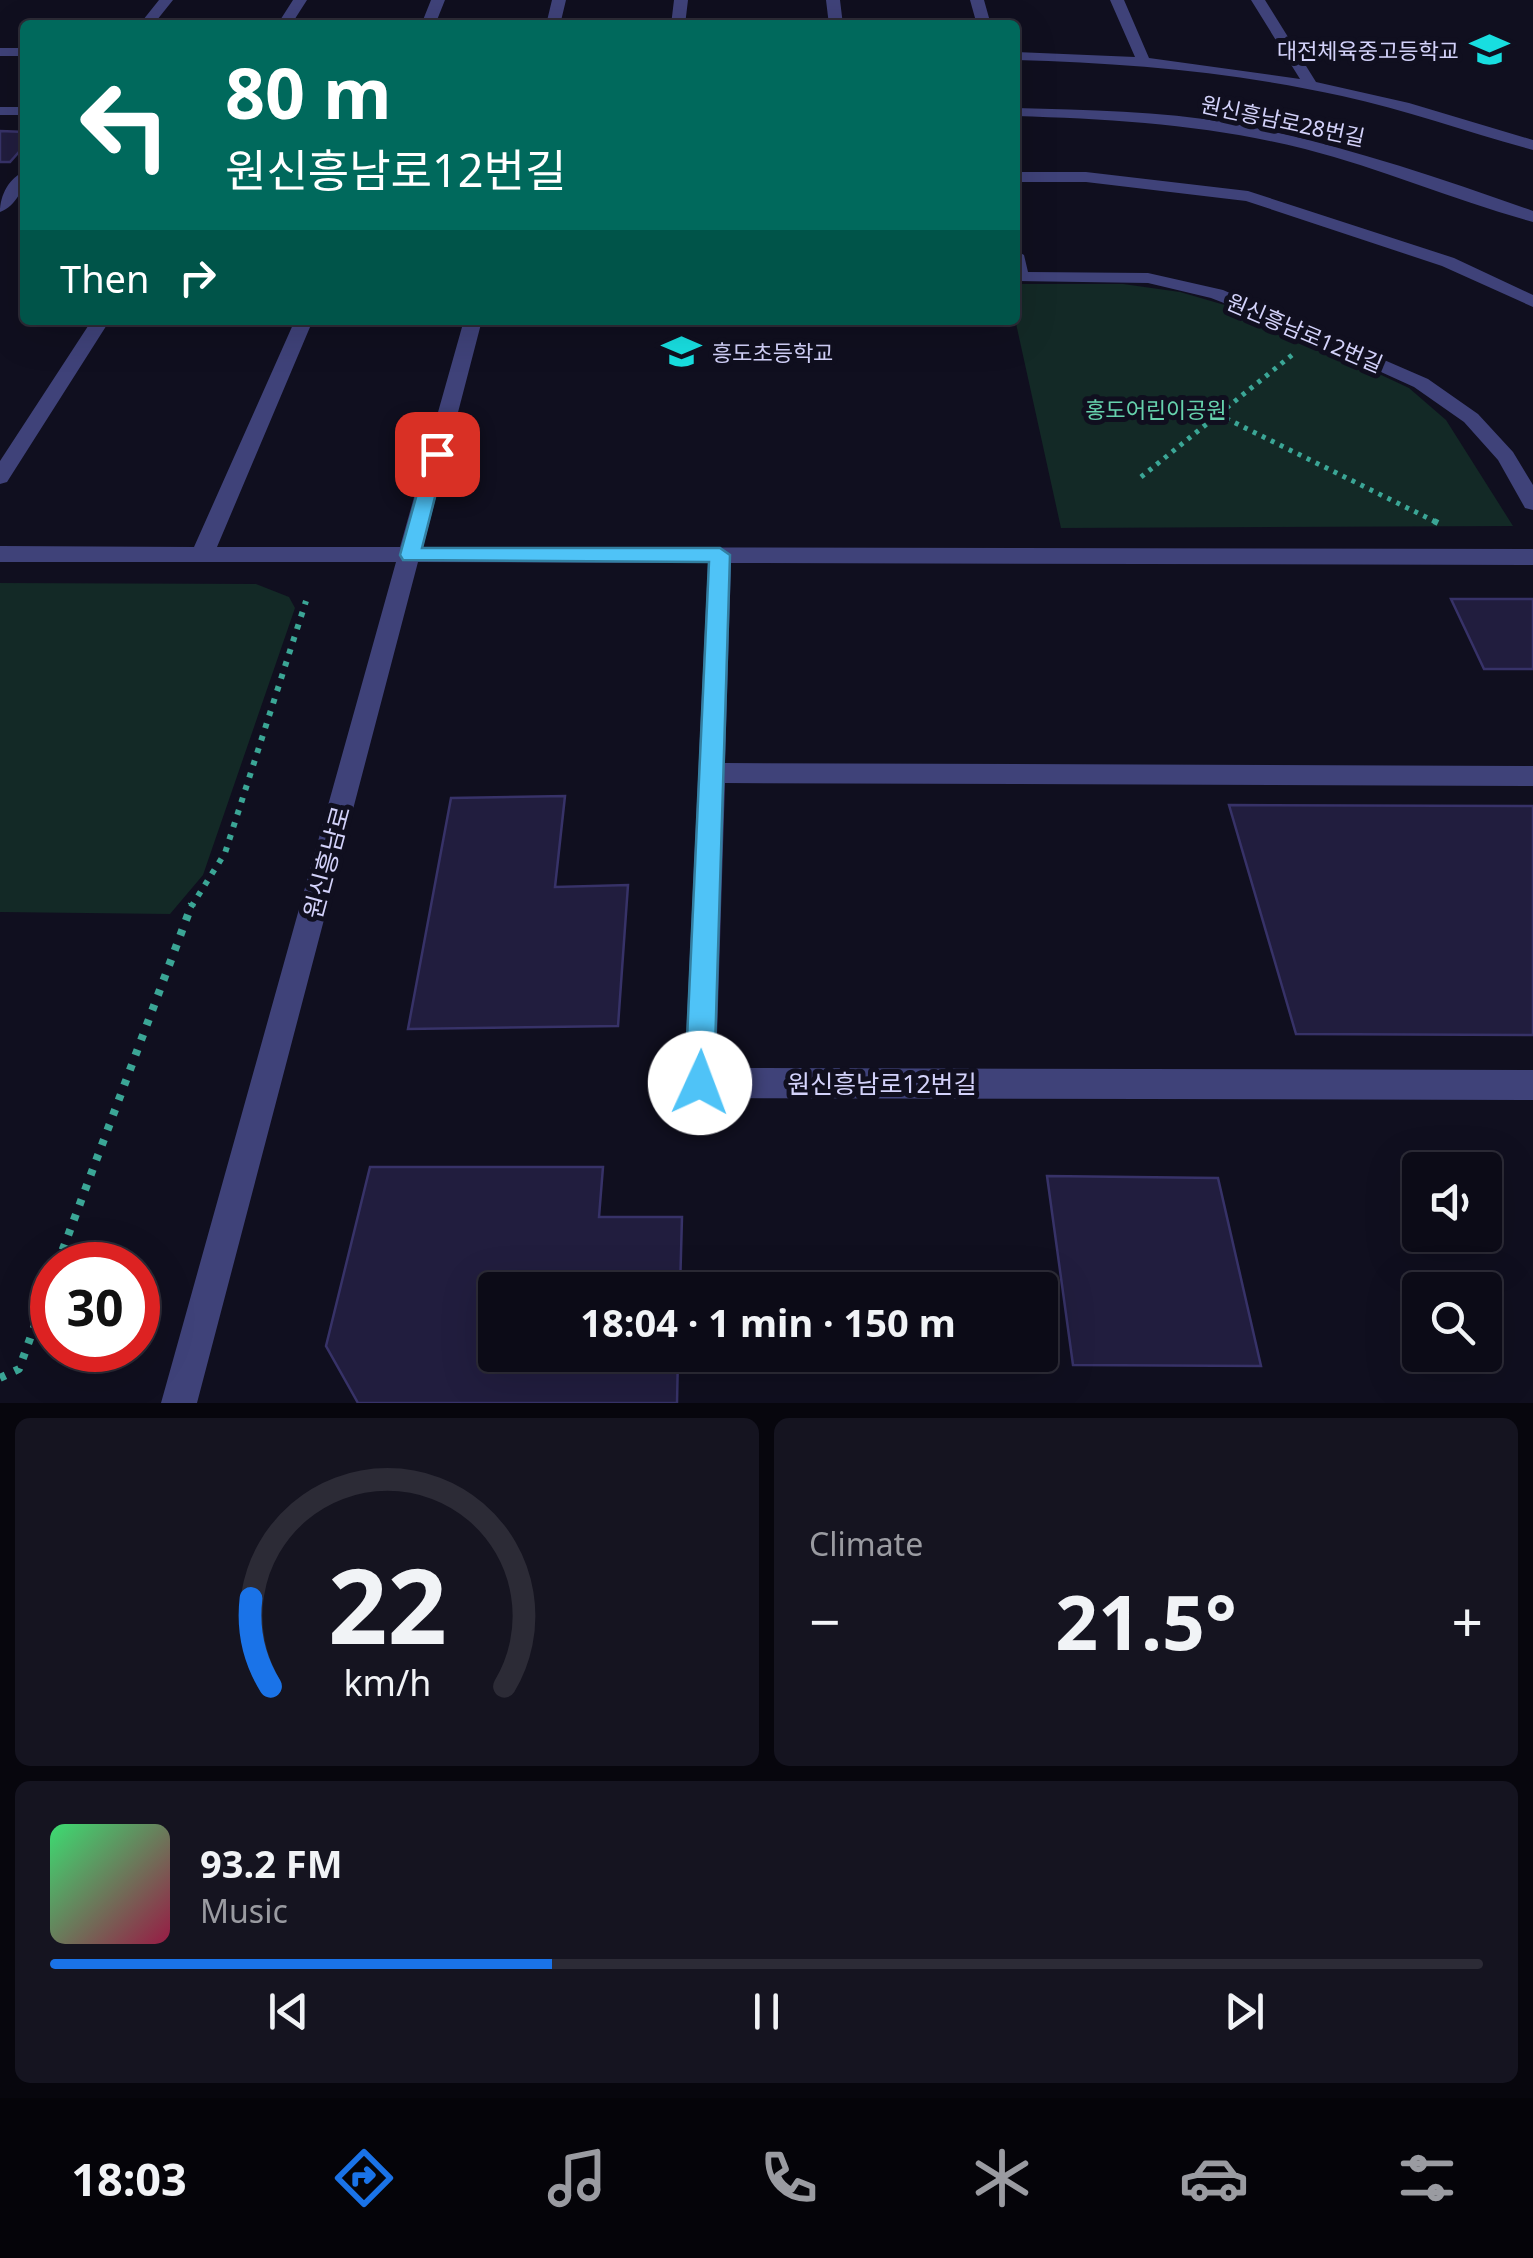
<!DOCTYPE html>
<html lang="en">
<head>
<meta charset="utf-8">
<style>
  body { margin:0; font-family:"Noto Sans","Noto Sans KR",sans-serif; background:#151420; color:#f1f3f6; height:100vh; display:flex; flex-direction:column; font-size:38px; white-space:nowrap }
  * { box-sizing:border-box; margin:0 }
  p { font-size:32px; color:#9a9ba1 }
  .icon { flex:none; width:55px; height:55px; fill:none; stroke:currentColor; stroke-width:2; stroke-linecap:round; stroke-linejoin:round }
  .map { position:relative; height:1403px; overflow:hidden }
  .details { display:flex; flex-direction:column; gap:15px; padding:15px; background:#07060d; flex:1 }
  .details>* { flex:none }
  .banner { position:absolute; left:20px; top:20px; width:1000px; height:305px; border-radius:10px; box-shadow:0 10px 40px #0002,0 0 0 2px #2c2b36; background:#00695c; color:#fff; overflow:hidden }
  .fabs { position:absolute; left:1402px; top:1152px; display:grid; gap:20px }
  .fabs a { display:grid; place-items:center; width:100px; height:100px; border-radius:10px; background:#0c0b17; box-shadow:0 10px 40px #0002,0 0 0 2px #2c2b36; font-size:50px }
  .speed { position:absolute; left:30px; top:1242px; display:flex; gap:20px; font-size:50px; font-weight:700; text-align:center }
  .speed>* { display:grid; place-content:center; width:130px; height:130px; border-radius:50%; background:#0c0b17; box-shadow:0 10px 40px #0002,0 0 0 2px #2c2b36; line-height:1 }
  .speed .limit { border:15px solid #d22; background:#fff; color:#111 }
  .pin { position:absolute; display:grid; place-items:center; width:85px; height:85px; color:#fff; margin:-42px; border-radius:20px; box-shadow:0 5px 15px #0006 }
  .me { position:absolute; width:110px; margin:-55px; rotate:2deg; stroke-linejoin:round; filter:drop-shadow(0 0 8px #0008) }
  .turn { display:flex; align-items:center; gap:35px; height:210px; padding:0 40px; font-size:45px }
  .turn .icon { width:130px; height:130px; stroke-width:2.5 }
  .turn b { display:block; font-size:70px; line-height:85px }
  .then { display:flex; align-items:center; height:95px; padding:0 40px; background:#0003; gap:20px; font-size:38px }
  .big { font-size:75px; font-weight:700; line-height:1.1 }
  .details .tile { flex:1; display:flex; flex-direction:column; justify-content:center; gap:15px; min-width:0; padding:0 35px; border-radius:15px; background:#151420 }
  .details .dial { align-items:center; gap:0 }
  .dial svg { height:260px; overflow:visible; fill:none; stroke:#2c2b36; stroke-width:7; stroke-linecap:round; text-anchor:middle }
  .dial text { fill:#f1f3f6; stroke:none }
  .song { display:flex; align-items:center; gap:30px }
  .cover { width:120px; height:120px; border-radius:15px; background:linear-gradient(135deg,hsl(140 70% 55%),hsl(340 70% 35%)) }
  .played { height:10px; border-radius:5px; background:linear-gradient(90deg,#1a73e8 35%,#2c2b36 35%) }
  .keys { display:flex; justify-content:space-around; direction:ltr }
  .heat { display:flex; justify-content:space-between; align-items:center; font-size:55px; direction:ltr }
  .details .tiles { flex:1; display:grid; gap:15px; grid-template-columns:1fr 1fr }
  .tile:last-child { grid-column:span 2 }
  .trip { position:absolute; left:478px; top:1272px; width:580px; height:100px; border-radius:10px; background:#0c0b17; box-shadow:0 10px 40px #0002,0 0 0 2px #2c2b36; font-weight:700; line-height:100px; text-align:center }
  .tabs { display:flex; height:160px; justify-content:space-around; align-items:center; background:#050409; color:#9a9ba1 }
  .tabs .icon { width:70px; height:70px }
  .tabs .selected { color:#1a73e8 }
  .tabs b { font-size:45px; color:#f1f3f6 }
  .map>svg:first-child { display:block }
  .green { fill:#132926 }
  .building { fill:#211d3e; stroke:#373268; stroke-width:2.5 }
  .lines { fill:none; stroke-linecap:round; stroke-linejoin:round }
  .path-far2 { stroke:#3ba696; stroke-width:5; stroke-dasharray:4 6; stroke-linecap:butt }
  .path-far1 { stroke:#3ba696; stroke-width:6; stroke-dasharray:5 8; stroke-linecap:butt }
  .path { stroke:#3ba696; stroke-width:8; stroke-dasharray:6 10; stroke-linecap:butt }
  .minor { fill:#3f4279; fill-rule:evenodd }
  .route { fill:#4fc3f7; stroke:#337fa1; stroke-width:2.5 }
  .labels { text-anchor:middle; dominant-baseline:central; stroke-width:10; stroke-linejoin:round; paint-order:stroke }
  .far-poi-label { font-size:22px; fill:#d3d2fa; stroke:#100f1f; text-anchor:end }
  .far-street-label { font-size:22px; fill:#d3d2fa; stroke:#100f1f }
  .far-park-label { font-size:22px; fill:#66d2ad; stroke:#100f1f }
  .street-label { font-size:25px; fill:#d3d2fa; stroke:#100f1f }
</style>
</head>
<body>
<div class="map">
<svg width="1533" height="1403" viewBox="0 0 1533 1403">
  <rect width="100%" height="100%" fill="#100f1f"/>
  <!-- green -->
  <path class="green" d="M1015,284h108l57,8 62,18 167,78 37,32 67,106 -452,2 -46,-209z
    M0,583l256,1 33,13 6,11 -92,267 -33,39 -170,-2z"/>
  <!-- building -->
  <path class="building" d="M0,131l25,1v13l-15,17h-10z
    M1451,599h82v70h-49z
    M565,796l-10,91 73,-2 -10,141 -210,3 43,-231z
    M1229,805l304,1v229l-237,-1z
    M370,1167h233l-4,50h83l-2,73h-185v65h183l-1,48h-319l-32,-57z
    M1047,1176l171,2 43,188 -188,-1z"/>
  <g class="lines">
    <!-- path-far2 -->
    <path class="path-far2" d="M1217,414l221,109
      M1141,477l151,-122"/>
    <!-- path-far1 -->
    <path class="path-far1" d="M1434,521l4,2
      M191,907l34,-54 81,-252"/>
    <!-- path -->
    <path class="path" d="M57,1265l135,-361
      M0,1378l19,-9 33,-91"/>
    <!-- minor -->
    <path class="minor" d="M159,0h14l-20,25h-14z
      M293,0h14l-16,25h-14z
      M431,0h14l-10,25h-14z
      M552,0h14l-6,25h-14z
      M674,0h14l-3,25h-14z
      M826,0h14l3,25h-14z
      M970,0h14l7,25h-14z
      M1110,0h14l25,58 151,21 -49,-79h14l51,82 93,21 124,37v10c-64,-17 -126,-40 -191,-54 -108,-24 -217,-33 -327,-36v-8l120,5z
      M0,48h25v8h-25z
      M0,107h25v8h-25z
      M1015,108c72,2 144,3 215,15 104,19 204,53 303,88v11c-77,-21 -150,-53 -228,-73 -95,-24 -192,-30 -290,-33z
      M25,171c0,17 -9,35 -25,41 0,-17 9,-34 25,-41z
      M1015,172h71l162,19 206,67 79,37v12l-91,-41 -196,-65 -160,-19h-71z
      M1015,250l9,5 4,17 120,1 75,17 205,89 50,35 35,38 20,33v25l-8,-2 -27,-48 -34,-38 -50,-35 -154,-70 -49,-19 -63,-15 -133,-2z
      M92,320h18l-103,162 -7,2v-23z
      M295,320h18l-96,227h183l64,-227h18l-59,227 1110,2v16l-802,-2 -6,200 808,3v20l-808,-3 -9,285 817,2v30l-833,-2 -11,-4 -5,-11 24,-520 -290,-1 -221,841h-36l235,-841h-396v-16l194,1z"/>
  </g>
  <!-- route -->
  <path class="route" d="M437,448l9,6 -24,94h298l10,7 -16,528 -4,10 -10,4 -10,-4 -5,-10 24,-521 -306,-2 -3,-5 28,-101z"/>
  <!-- icons -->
  <defs>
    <symbol id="school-bare" viewBox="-9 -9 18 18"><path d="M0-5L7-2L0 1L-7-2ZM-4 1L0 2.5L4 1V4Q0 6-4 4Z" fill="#18dee0" stroke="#100f1f" stroke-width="2.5" paint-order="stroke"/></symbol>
  </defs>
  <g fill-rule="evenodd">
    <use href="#school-bare" x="1462" y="22" width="55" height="55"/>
    <use href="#school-bare" x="654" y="324" width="55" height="55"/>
  </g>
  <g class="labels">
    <!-- far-poi labels -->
    <g class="far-poi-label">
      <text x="1459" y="50">대전체육중고등학교</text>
      <text x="712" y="352" text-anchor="start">흥도초등학교</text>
    </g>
    <!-- far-street labels -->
    <g class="far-street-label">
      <text transform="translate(1283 120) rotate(12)">원신흥남로28번길</text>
      <text transform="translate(1305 332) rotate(23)">원신흥남로12번길</text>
    </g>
    <!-- far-park labels -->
    <g class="far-park-label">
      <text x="1156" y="409">홍도어린이공원</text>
    </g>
    <!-- street labels -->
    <g class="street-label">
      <text transform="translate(326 862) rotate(-75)">원신흥남로</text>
      <text x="882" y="1083">원신흥남로12번길</text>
    </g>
  </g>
</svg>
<div class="fabs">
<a><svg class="icon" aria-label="sound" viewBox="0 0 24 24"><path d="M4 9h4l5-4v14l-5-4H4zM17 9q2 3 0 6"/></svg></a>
<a><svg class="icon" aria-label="search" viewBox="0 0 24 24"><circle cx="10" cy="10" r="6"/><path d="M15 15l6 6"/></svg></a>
</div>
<div class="speed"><div class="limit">30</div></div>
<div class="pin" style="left:437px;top:454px;background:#d93025"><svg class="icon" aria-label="arrive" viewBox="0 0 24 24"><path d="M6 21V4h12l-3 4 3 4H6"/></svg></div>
<svg class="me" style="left:700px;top:1083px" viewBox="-20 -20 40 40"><circle r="19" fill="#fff"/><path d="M0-13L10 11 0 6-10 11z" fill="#4fc3f7"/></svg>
<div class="trip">18:04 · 1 min · 150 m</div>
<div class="banner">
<div class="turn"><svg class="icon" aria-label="left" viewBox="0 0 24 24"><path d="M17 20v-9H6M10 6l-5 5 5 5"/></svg><div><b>80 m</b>원신흥남로12번길</div></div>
<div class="then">Then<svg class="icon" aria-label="right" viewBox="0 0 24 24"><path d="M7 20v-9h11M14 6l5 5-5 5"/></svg></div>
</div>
</div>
<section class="details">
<div class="tiles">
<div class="tile dial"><svg viewBox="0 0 100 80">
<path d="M14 69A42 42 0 1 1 86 69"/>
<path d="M14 69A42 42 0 0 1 8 42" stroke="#1a73e8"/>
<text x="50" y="56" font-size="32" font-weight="700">22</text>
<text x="50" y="72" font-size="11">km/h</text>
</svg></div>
<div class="tile"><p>Climate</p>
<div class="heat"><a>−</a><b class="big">21.5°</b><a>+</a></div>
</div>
<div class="tile">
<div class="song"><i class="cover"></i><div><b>93.2 FM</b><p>Music</p></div></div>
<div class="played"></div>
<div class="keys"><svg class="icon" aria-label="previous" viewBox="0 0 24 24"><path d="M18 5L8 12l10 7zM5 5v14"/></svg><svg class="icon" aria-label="pause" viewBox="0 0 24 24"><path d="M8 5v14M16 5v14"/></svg><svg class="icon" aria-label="next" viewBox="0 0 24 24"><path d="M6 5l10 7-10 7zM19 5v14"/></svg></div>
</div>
</div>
</section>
<nav class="tabs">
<b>18:03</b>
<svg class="icon selected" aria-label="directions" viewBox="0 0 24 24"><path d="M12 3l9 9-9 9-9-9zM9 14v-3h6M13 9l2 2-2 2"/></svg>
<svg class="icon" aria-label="music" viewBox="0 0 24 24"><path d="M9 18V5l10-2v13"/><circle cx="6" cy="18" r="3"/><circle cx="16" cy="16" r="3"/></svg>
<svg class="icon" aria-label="phone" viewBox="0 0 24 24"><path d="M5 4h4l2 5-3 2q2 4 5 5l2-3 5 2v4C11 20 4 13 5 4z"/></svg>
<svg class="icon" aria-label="climate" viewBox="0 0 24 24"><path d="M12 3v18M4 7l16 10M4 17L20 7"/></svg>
<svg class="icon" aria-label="car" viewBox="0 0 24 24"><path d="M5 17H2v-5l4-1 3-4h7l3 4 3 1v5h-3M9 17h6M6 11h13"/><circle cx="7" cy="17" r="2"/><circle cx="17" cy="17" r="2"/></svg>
<svg class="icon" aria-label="filters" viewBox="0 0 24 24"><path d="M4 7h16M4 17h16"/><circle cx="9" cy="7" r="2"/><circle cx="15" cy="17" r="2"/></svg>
</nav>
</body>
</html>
